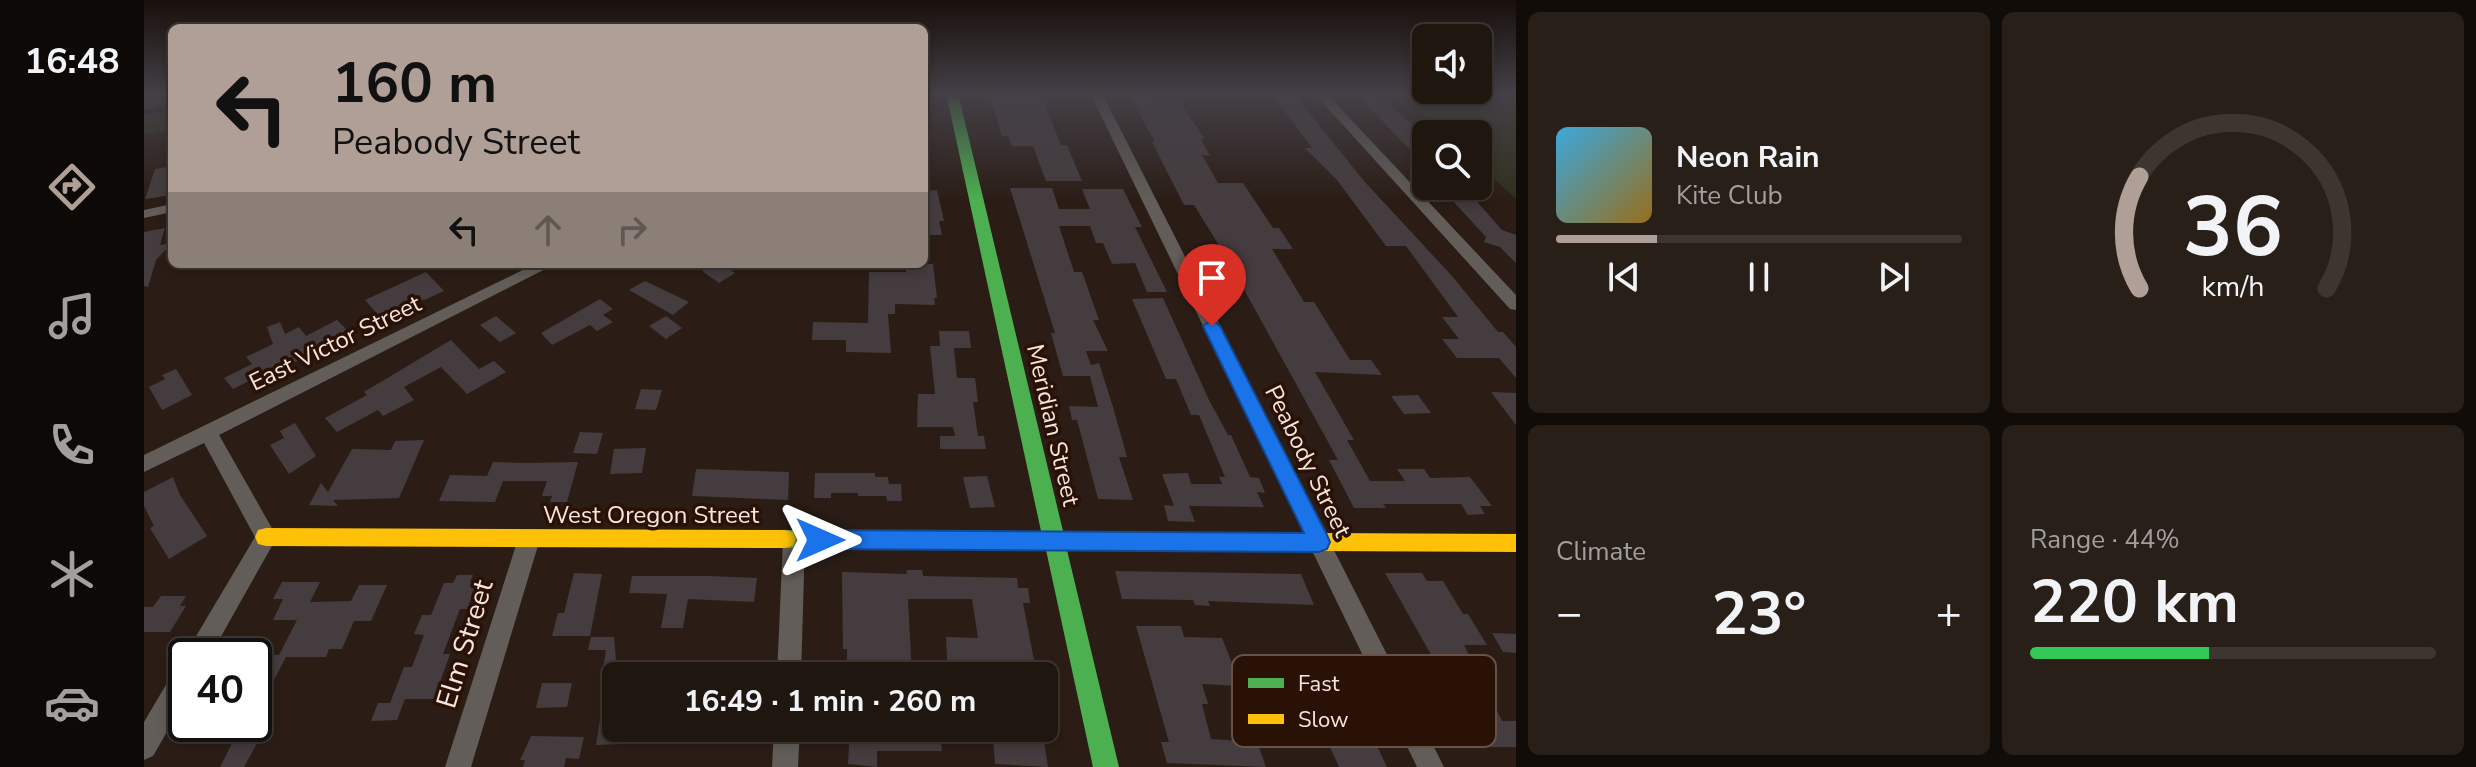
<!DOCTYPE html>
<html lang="en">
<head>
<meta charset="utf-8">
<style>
  body { margin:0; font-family:"Nunito Sans",sans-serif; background:#281f19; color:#f1f3f6; height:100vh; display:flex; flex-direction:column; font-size:30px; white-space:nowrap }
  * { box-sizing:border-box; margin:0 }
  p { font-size:26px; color:#a29f9f }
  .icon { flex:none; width:44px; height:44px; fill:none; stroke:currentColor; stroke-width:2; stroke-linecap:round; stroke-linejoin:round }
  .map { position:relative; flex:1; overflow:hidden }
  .details { display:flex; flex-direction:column; gap:12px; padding:12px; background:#120c09; width:960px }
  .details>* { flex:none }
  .guide { position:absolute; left:24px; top:24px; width:760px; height:244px; border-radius:12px; box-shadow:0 4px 12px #0003,0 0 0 2px #3d3530; background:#b09f97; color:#111; overflow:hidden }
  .fabs { position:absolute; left:1268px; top:24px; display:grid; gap:16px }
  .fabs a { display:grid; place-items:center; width:80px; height:80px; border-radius:12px; background:#201610; box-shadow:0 4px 12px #0003,0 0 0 2px #3d3530; font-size:40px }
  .speed { position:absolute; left:24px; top:638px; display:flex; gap:16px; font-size:40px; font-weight:700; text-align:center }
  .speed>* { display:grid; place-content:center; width:104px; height:104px; border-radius:50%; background:#201610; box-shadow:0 4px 12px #0003,0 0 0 2px #3d3530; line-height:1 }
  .speed .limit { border:4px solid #111; border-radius:12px; background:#fff; color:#111 }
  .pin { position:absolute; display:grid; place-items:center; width:68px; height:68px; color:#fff; margin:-82px -34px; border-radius:50% 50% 50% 0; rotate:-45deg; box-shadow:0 0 8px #0007 }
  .pin .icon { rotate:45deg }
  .me { position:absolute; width:88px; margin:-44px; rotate:90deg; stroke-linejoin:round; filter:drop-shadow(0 0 6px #0008) }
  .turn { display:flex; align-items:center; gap:28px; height:168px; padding:0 32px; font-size:36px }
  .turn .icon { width:104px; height:104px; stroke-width:2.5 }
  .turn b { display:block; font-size:56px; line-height:68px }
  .lanes { display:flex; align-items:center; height:76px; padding:0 32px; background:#0003; justify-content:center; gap:40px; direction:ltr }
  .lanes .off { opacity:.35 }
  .big { font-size:60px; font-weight:700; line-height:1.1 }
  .details .card { flex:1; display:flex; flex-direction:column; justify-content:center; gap:12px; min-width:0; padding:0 28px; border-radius:12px; background:#281f19 }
  .details .dial { align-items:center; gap:0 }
  .dial svg { height:208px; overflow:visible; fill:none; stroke:#3d3530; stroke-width:7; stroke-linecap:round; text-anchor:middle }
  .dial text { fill:#f1f3f6; stroke:none }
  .song { display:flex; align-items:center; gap:24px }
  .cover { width:96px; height:96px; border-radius:12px; background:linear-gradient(135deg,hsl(200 70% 55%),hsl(40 70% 35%)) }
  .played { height:8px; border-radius:4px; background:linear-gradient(90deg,#b09f97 25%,#3d3530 25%) }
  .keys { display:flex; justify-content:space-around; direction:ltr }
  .heat { display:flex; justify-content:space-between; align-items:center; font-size:44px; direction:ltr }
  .charge { height:12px; border-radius:6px; background:linear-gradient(90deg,#34c759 44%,#3d3530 0) }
  .details .tiles { flex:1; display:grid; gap:12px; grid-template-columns:repeat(2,1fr) }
  .trip { position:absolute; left:458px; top:662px; width:456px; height:80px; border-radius:12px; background:#201610; box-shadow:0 4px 12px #0003,0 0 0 2px #3d3530; font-weight:700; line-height:80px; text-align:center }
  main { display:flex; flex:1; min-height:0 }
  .dock { display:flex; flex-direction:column; width:144px; justify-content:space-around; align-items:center; background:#0d0906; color:#a29f9f }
  .dock .icon { width:56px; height:56px }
  .dock .active { color:#b09f97 }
  .dock b { font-size:36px; color:#f1f3f6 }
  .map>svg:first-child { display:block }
  .green { fill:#2e301c }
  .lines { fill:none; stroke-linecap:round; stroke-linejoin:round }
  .stream { stroke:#041820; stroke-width:4 }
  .building { fill:#443c3e }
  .street { fill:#625d58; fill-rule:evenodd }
  .fast { fill:#4caf50; fill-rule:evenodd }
  .slow { fill:#ffc107; fill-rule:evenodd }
  .route { fill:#1a73e8; stroke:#114b97; stroke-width:2 }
  .labels { text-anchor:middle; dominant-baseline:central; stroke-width:7; stroke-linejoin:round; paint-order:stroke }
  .street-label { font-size:24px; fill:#f8e5dd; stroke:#2a1105 }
  .near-street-label { font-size:28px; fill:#f8e5dd; stroke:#2a1105 }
  .key { fill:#2a1105; stroke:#685146; stroke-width:2 }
  .key-label { font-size:22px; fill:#f8e5dd }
</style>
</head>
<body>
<main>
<nav class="dock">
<b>16:48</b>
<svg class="icon active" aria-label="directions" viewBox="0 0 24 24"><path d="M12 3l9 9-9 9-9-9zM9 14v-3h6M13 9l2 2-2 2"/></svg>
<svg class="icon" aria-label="music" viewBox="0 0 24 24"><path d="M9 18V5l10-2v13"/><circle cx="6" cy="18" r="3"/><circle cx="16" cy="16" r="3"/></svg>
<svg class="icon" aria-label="phone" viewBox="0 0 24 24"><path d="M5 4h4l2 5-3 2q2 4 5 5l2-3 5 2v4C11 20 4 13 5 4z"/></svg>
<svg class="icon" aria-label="climate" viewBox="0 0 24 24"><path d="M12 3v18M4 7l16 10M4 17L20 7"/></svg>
<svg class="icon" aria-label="car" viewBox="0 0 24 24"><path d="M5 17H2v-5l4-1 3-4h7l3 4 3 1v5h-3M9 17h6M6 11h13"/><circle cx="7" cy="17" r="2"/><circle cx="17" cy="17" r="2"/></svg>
</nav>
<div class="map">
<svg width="1372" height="767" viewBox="0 0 1372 767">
  <rect width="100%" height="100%" fill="#2b1d16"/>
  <!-- green -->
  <path class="green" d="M0,93h28v37l-28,5z
    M1257,93h115v106l-38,-35v-30h-32z"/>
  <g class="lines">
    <!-- stream -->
    <path class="stream" d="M0,112l28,-3"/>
  </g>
  <!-- building -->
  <path class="building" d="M844,93h55l6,13h-4l16,39h6l15,36h-36l-13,-35h-21l-4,-10h-6z
    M984,93h22l4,7 25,1 26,38h-4l9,17 -8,-1 16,28h25l30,45h6l14,21h-21l32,53h10l36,58h21l11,15 -67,-3 39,68h-7l23,41h35l-8,-12h27l6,9 40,-1 22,29h-12l5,8 -17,1 -7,-11h-78l3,4h-32l-25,-48h9l-113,-205 -31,-50h-10l-32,-63h3z
    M1211,93h22l49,44v29z
    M1129,95h19l6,4 66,82 88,95 46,56h5l13,15v31l-17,-20h-42l-15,-19h17l-17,-22h16l-52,-71h-20l-49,-66 -32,-32h7z
    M28,166v29l-27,4 10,-30z
    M1296,187h24l38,43 14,5v28l-16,-16 -16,-5 2,-5z
    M866,188h42l7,21h31l-8,-20h41l19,38h-7l32,65h-20l-12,-29 -23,1 -9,-21h-7l-6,-17h-31l15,46h8l17,48h-6l15,31h-22l5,14 8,-2 14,44 14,50h-8l14,43 -35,-1 -21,-79h-5l-3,-14 29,1 -8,-31h-27l-12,-43h4z
    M793,190l7,31h-5l3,14h-18v-44z
    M21,228l-5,17 12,-2 -16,17 -8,27 -4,-1v-54z
    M570,264h7l14,9 -16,10 -17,-12z
    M762,264h27l4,34h-3l1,7 -40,-1v10h-7l3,39 -45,-1v-12h-34l1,-18 55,1 1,-51h37z
    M282,272l18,19 -17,8 -12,3 -2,-2 -34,16 -14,-16z
    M501,281l44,21 -16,13 -44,-25z
    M1019,298l46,102 19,35h3l19,42 9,1 6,15 -8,-1 7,15 -75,-1 6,16 -27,-1 -4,-16 10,1 -12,-32 26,-1 3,11h31l-3,-7h6l-26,-62h-8l-15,-36h-10l-34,-80z
    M456,299l13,10 -10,6 10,7 -16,9 -7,-6 -38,20 -11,-12z
    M352,316l20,17 -16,9 -20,-17z
    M522,316l16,12 -16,11 -17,-13z
    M193,320l12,12 -33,17 2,2 -25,12 -2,-3 -58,29 -9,-11 28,-14 -6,-7 27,-13 -6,-17 13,-5 5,12 14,-7 7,9z
    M795,331h30l2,17h-17l3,30h18l3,24h-5l5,34h6l2,13h-46v-13h15l-2,-9h-36l1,-33h17l-5,-48h10z
    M307,340l28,29 15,-8 12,11 -39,22 -26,-27 -37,20 10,13 -31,16 -5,-6 -41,22 -12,-14 42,-23 -3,-3z
    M32,369l16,26 -30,15 -13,-23 16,-8 -3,-4z
    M497,389l21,1 -6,20 -21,-1z
    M1347,392l25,1v32z
    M1274,395l13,18 -27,1 -13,-18z
    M151,423l21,33 -27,18 -19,-29 14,-7 -4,-7z
    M436,432l23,1 -6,21 -24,-1z
    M280,440l-25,58 -66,2 5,6 -29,-1 12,-22 7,9 24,-43 39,1 4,-9z
    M502,448l-4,25 -32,1 4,-25z
    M349,462l33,1 52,-1 -11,40h-17l2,-6h-10l5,-15h-44l-8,21 -56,-1 11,-26 37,1z
    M552,469l93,3 -1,28 -96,-4z
    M671,473h60v4h13l1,7h12l1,17h-15l-1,-5h-28v-3h-27v5h-17z
    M843,476l8,31 -25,1 -7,-31z
    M29,477l7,18 27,41 -38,23 -19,-31 4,-2 -10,-20v-14z
    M762,570h16l1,6 94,2 1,10h10l2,15h-7l14,73h-89l-2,-39 32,1 -6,-39h-64l4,77h-65v-27h-4l-1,-77 65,2z
    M971,571l186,3 13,31 -106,-4 2,5 -15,-1 -2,-5 -71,-1z
    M430,573l28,1 -12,62h-38l6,-23h6z
    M1241,573h37l5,8h16l20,33h5l19,31h-23l38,76h14v26h-33z
    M313,575h16l-3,7h7l-10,27h-7l-17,45h7l-16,45h-29l-8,21 -26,1 7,-18h12l14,-36h8l12,-32 -10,-1 8,-19h9l13,-32h9z
    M488,576h76l49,2 -3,24 -66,-3 -5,29h-22l6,-34 -38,-1z
    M138,582h38l-10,20 41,-1 8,-16h28l-16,36h-17l-12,28h-13l-3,8h-40l-32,61v-64l25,1 18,-35h-24l10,-21h-10z
    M17,596h25l-6,10h6l-16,26h-26v-25h9z
    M992,626h45l3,11 38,1 19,48 -39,-2 6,20h-6l9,35 46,3 9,25 -99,-4 -6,-21h8z
    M1348,633l24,1v19l-13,-1z
    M447,637h23l2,24 19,-1 -2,16h-17v11l-16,1 6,-38h-18z
    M1166,667h30l47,100h-48l-25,-56h-30l2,6h-19l-11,-31h18l2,5h45z
    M398,683h30l-5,24 -31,1z
    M472,719v9h9l-2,16 -27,1 4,-25z
    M97,726l25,1 -22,40h-24z
    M706,728h89l3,23h-65v16l-29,-3z
    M848,728h50l6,39 -53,-3z
    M387,736l53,1 -5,22 -13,-1 -2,9h-41l2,-7h-5z"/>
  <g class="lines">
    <!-- street -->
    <path class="street" d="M946,93h12l342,674h-27z
      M1170,93h12l190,202v15l-6,-1z
      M28,204v8l-28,6v-8z
      M391,264h20l-336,171 58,102 -67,119h-24v2l-1,-2 4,-8 66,-111 -51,-94 -60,29v-17z
      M385,530l8,2 3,7 -69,228h-26l73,-228 3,-7z
      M650,531l8,2 3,7 -4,136h-24l6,-136 3,-7z
      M42,663v36l-33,57 -9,4v-38l33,-56z
      M630,728h26l-2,39h-26z"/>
    <!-- fast -->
    <path class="fast" d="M802,93h12l105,438 64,1 8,2 3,7 -3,7 -8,2h-60l52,217h-26l-47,-217 -261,-2 -8,-2 -3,-7 3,-7 8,-2 256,1z"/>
    <!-- slow -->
    <path class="slow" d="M122,528l519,2 8,2 3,7 -3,7 -8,2 -519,-2 -8,-2 -3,-7 3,-7z
      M983,532l389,2v18l-389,-2 -8,-2 -3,-7 3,-7z"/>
  </g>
  <!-- sky -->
  <linearGradient id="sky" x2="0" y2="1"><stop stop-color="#18100c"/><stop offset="0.47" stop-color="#444047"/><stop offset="1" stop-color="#444047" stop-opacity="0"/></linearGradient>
  <rect width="1372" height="200" fill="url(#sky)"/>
  <!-- route -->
  <path class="route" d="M1068,320l8,6 107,209 3,7 -3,7 -8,3 -499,-3 -7,-3 -3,-6 3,-7 7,-3 484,3 -101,-207z"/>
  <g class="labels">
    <!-- street labels -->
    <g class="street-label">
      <text transform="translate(191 343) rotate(-26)">East Victor Street</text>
      <text transform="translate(909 425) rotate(77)">Meridian Street</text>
      <text transform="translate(1164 461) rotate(64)">Peabody Street</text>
      <text x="507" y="515">West Oregon Street</text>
    </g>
    <!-- near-street labels -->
    <g class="near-street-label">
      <text transform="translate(321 644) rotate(-73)">Elm Street</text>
    </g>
  </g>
  <!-- legend -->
  <rect x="1088" y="655" width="264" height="92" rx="12" class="key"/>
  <rect x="1104" y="678" width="36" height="10" fill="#4caf50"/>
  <rect x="1104" y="714" width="36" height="10" fill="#ffc107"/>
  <g class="key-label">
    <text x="1154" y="691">Fast</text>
    <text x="1154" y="727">Slow</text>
  </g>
</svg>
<div class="fabs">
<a><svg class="icon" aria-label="sound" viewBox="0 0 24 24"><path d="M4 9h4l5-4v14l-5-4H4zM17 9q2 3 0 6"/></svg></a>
<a><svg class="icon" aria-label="search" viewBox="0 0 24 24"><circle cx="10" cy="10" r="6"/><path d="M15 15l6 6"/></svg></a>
</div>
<div class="speed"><div class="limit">40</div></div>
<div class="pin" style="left:1068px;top:326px;background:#d93025"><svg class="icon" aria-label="arrive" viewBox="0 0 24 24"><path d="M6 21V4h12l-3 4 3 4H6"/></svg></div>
<svg class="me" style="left:676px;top:540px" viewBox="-20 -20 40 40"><path d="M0-17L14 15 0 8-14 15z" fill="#1a73e8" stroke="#fff" stroke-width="4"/></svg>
<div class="trip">16:49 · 1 min · 260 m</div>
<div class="guide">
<div class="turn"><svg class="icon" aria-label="left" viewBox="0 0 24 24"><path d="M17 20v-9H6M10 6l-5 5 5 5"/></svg><div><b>160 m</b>Peabody Street</div></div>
<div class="lanes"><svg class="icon" aria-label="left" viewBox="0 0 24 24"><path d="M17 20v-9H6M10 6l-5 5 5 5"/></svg><svg class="icon off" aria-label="ahead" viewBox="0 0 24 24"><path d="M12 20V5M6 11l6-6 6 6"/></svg><svg class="icon off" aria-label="right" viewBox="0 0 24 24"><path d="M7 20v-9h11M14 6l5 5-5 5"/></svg></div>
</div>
</div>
<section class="details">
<div class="tiles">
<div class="card">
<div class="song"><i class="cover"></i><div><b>Neon Rain</b><p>Kite Club</p></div></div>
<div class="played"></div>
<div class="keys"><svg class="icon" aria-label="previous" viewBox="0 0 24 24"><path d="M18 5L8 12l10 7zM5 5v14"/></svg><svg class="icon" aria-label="pause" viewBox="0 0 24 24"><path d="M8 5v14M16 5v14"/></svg><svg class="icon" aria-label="next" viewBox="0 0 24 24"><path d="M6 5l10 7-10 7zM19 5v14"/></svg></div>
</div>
<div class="card dial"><svg viewBox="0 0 100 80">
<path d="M14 69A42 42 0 1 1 86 69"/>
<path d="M14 69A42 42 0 0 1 14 26" stroke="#b09f97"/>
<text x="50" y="56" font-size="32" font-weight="700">36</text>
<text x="50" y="72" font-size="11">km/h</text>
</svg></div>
<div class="card"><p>Climate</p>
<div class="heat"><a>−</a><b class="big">23°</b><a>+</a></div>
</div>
<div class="card"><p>Range · 44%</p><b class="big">220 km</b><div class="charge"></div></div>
</div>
</section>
</main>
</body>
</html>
